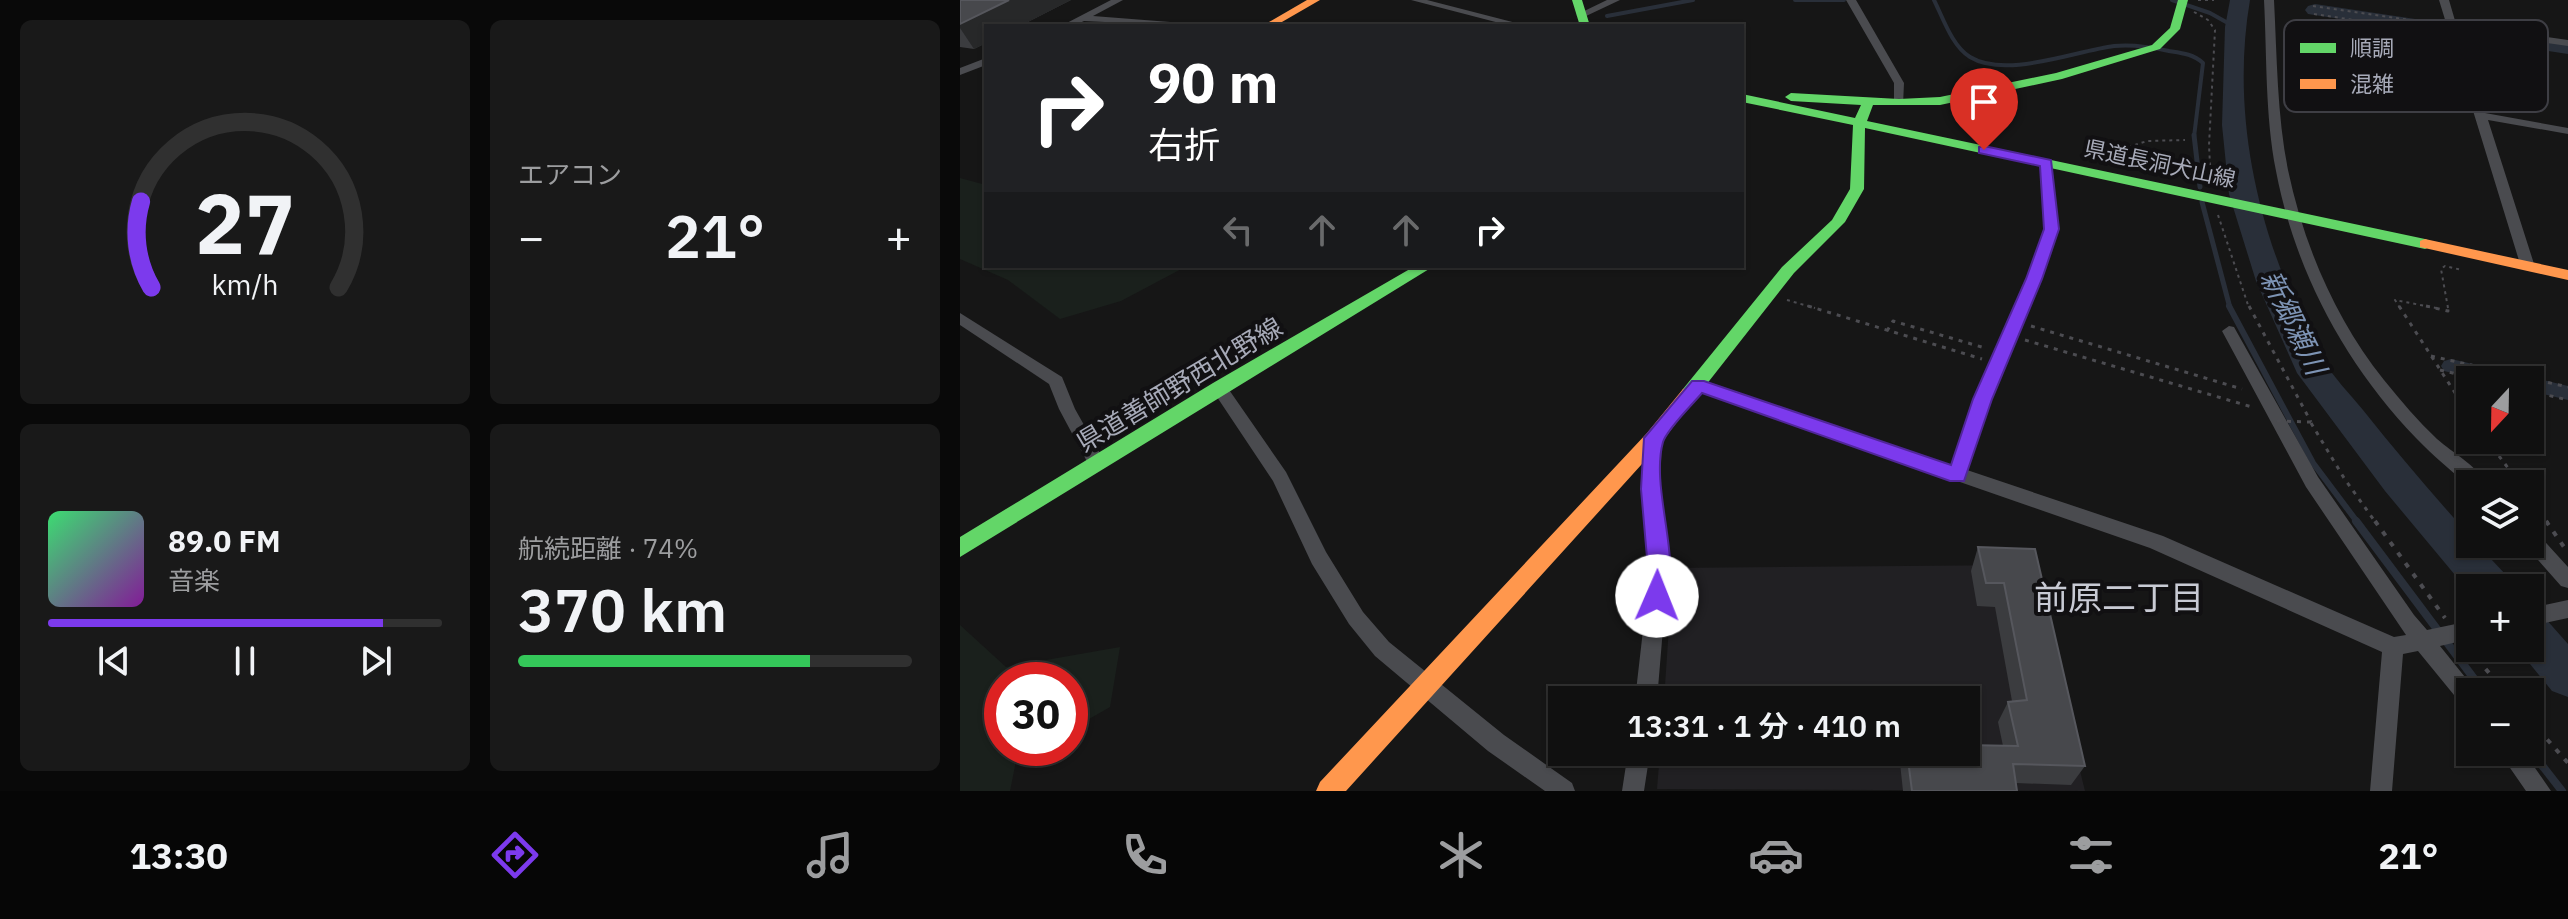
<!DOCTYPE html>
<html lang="ja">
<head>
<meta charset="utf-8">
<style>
  body { margin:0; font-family:"IBM Plex Sans","Noto Sans JP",sans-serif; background:#191919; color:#f1f3f6; height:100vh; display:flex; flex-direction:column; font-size:30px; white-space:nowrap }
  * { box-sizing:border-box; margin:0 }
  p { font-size:26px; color:#9c9d9f }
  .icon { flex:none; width:44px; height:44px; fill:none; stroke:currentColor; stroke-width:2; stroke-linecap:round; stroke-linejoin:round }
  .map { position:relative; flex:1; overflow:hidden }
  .details { display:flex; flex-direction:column; gap:20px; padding:20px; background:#090909; width:960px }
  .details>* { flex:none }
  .hud { position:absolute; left:24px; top:24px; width:760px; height:244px; border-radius:0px; box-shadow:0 2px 6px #0004,0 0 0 2px #303030; background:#202124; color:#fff; overflow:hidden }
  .needle { width:52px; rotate:202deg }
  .fabs { position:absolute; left:1496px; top:366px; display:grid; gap:16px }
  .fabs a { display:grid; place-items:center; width:88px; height:88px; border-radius:0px; background:#101010; box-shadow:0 2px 6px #0004,0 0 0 2px #303030; font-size:40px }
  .speed { position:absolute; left:24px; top:662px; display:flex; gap:16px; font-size:40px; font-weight:700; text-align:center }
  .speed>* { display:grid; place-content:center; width:104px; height:104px; border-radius:50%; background:#101010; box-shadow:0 2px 6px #0004,0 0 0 2px #303030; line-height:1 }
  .speed .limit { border:12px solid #d22; background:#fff; color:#111 }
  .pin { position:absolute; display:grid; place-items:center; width:68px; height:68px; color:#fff; margin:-82px -34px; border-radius:50% 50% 50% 0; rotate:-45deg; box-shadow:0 0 8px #0007 }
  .pin .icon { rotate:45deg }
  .me { position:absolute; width:88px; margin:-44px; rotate:1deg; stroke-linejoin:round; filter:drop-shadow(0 0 6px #0008) }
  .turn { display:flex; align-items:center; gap:28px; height:168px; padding:0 32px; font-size:36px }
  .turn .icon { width:104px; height:104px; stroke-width:2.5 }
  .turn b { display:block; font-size:56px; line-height:68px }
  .lanes { display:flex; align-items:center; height:76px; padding:0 32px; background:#0003; justify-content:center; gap:40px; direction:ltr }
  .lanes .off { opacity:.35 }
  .big { font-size:60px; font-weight:600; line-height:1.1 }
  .details .card { flex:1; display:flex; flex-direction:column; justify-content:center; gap:12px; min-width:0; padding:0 28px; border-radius:12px; background:#191919 }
  .details .dial { align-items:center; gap:0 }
  .dial svg { height:208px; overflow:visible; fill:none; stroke:#303030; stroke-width:7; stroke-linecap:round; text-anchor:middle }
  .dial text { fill:#f1f3f6; stroke:none }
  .song { display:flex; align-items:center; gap:24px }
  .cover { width:96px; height:96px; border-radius:12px; background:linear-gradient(135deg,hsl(140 70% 55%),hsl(290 70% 35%)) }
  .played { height:8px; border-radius:4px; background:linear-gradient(90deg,#7c3aed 85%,#303030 85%) }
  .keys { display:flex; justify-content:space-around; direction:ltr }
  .heat { display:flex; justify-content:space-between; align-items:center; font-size:44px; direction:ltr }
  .charge { height:12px; border-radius:6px; background:linear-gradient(90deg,#34c759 74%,#303030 0) }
  .details .tiles { flex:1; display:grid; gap:20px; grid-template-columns:repeat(2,1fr) }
  .trip { position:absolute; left:588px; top:686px; width:432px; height:80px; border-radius:0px; background:#101010; box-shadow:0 2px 6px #0004,0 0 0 2px #303030; font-weight:600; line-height:80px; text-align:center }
  .tabs { display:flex; height:128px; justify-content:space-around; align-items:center; background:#060606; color:#9c9d9f }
  .tabs .icon { width:56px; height:56px }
  .tabs .current { color:#7c3aed }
  .tabs b { font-size:36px; color:#f1f3f6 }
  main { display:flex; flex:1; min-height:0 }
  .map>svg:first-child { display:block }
  .built { fill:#212023 }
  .green { fill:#1a201c }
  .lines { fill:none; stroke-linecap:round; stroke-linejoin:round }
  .stream-far3 { stroke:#292f39; stroke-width:4 }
  .stream-far2 { stroke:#292f39; stroke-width:5 }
  .stream-far1 { stroke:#292f39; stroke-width:6 }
  .stream { stroke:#292f39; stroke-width:8 }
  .canal { fill:#292f39; fill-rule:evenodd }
  .river { fill:#292f39; fill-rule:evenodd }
  .path-far2 { stroke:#4c4c51; stroke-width:2; stroke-dasharray:3 4; stroke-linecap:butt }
  .path-far1 { stroke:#4c4c51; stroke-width:3; stroke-dasharray:4 6; stroke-linecap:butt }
  .path { stroke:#4c4c51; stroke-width:4; stroke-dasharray:5 8; stroke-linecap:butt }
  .street { fill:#4a4b4f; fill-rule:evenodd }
  .fast { fill:#63d668; fill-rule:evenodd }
  .slow { fill:#ff974d; fill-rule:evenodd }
  .path-bridge { stroke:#4c4c51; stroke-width:3; stroke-dasharray:4 6; stroke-linecap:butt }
  .wall { fill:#3b3c3f }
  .shaded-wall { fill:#272829 }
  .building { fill:#47484c; stroke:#56575d; stroke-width:2 }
  .route { fill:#7c3aed; stroke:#51269a; stroke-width:2 }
  .labels { text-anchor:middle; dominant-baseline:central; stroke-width:8; stroke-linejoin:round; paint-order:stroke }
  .far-street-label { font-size:22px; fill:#a7aab8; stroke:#111012 }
  .street-label { font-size:26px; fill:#a7aab8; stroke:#111012 }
  .water-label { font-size:28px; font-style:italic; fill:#7d93b4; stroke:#111012 }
  .near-neighbourhood-label { font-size:34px; fill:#c8cad4; stroke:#111012 }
  .key { fill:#111012; stroke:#3e3e44; stroke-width:2 }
  .key-label { font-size:22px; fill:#a7aab8 }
</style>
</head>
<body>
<main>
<section class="details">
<div class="tiles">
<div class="card dial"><svg viewBox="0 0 100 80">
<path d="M14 69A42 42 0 1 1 86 69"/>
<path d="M14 69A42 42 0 0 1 10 36" stroke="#7c3aed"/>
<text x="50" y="56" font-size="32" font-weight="700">27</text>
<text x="50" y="72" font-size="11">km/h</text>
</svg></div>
<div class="card"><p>エアコン</p>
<div class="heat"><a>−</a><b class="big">21°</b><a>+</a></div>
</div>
<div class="card">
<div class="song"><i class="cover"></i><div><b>89.0 FM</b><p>音楽</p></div></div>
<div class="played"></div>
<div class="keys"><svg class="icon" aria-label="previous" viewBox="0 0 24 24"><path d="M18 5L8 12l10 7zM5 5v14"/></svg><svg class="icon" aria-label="pause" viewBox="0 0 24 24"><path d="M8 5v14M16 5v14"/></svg><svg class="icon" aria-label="next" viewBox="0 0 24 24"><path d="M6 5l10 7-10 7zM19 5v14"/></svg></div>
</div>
<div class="card"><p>航続距離 · 74%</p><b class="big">370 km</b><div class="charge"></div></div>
</div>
</section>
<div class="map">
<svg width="1608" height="791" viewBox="0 0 1608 791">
  <rect width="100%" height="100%" fill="#161616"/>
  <!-- built -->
  <path class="built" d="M1069,565l56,226 -428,-2 3,-37h306v-52h-302l9,-132z"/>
  <!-- green -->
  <path class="green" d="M0,178l26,7v81h201l-66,35 -61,18 -52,-39 -48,-21z
    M0,625l46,42 114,-20 -10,60 -40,23v-50h-68v68h36l-22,13 -6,30h-50z"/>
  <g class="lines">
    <!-- stream-far3 -->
    <path class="stream-far3" d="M835,0h49
      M974,0c9,18 18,46 36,57 36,22 105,-6 144,-11 18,-2 37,1 55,5 13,2 24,3 34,12l-9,74
      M1212,0l38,13 25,14
      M647,16l86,-16"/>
    <!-- stream-far2 -->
    <path class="stream-far2" d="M1234,135l6,52
      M1242,202l28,106"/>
    <!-- stream-far1 -->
    <path class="stream-far1" d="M1269,306l84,157 45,60"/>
    <!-- stream -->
    <path class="stream" d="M1396,521l128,171
      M1570,750l32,41"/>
    <!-- canal -->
    <path class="canal" d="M1491,359l61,14 10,7h-40l-38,-9 -3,-5 3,-5z
      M1570,377l38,9v14l-38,-9v-11h-8z"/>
    <!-- river -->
    <path class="river" d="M1270,0h20c-21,122 12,251 72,358 11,19 28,36 41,52 35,44 70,85 107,126v8h7l29,31 6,13h-42v5l-85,-102 -88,-118 -41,-92 -27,-87 -7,-69 3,-98z
      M1355,4l253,38v12l-260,-40 -3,-4 3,-4z
      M1570,612l15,6 23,26v53l-16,-6 -35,-43h13z"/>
    <!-- path-far2 -->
    <path class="path-far2" d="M1238,0h16
      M1353,6l124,18
      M1234,12l14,8 7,10 -6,115 2,40
      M1354,14l127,19
      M1383,18l-17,59 134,22
      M1135,158l52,-17 38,-1
      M1258,215l31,93
      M827,300l28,8
      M1440,308l-5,-8 41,8
      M1488,308l-7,-39 4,-3 17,4"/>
    <!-- path-far1 -->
    <path class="path-far1" d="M848,306l174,53
      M1289,306l62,116
      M1439,306l71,110
      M1466,306l22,5 -1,-5
      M1071,326l211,63
      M927,331l6,-10 92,27
      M1065,340l227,67
      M1471,356l137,31
      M1480,370l42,10
      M1570,391l38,9
      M1351,423l33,55 32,45
      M1527,440l33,44
      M1570,497l18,26"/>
    <!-- path -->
    <path class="path" d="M1415,521l70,97
      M1586,521l18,26
      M1509,649l36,43
      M1570,720l38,43"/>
    <!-- street -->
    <path class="street" d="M151,0h12l-30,16 90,7 5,3 -104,-5 -11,5h-12z
      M451,0h16l101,26h-17z
      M647,0h13l-36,17 -8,-2z
      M886,0h10l48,83 -1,22 -9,-2v-20z
      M1304,0h10c3,57 3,115 14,170 16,76 48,150 96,210 17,21 34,41 53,59 16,14 40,27 50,45h-17v3c-18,-16 -37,-31 -54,-49 -71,-74 -121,-167 -140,-267 -11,-56 -9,-114 -12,-171z
      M1479,0h10l7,24 112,16v6l-110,-16 27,83 83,15v6l-80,-14 47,147 -2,3 -5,1 -7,-4z
      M26,58v7l-26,10v-7z
      M1086,159l6,4 6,66 -17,50 -50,120 -24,71 196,66 231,101 12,-2 -100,-148 -84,-156 7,-5 5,1 84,150 96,138 13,15 43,-9v18l-30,7 37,46h-7v17l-7,-3 -45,-55 -15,3 -11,137h-22l12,-139 -232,-104 -458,-159 -2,-4 2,-4h12l248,84 23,-66 52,-120 17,-50 -4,-66z
      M0,313l102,64 13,32 31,55 -3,5h-12l-32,-60 -10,-25 -89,-59z
      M259,382l6,2 61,88 40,80 37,60 26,30 115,93 68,48 3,8h-30l-57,-40 -113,-95 -26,-32 -37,-60 -39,-83 -62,-93z
      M694,432l6,1 2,5 -2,51 8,80 -11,131h-22l15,-131 -8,-80 4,-51 2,-5z
      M1570,530l7,3 31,34v21l-7,-2 -37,-42h6z
      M1608,600v18l-38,8v-18z
      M668,752h22l-6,39h-22z
      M1539,752h25l27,39h-25z"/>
    <!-- fast -->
    <path class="fast" d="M612,0h10l8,26h-10z
      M1218,0h10l-8,29 -20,20 -98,30 -122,26h-67l-6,16 558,118 5,2v6l-5,2 -560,-121 -1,61 -19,33 -51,51 -99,126h-12l-3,-5 3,-5 99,-122 50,-47 18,-31 3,-64 -111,-23v-8l113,24 6,-13 -70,-4 -6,-4 6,-4 108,6 41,-2 116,-24 96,-28 18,-17z
      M455,266h19l-474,291v-20l253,-154z"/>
    <!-- slow -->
    <path class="slow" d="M347,0h13l-45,26h-13z
      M1465,239l143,31v10l-148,-33v-6z
      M729,387l9,7 -37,49 -315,348h-30l4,-9 327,-349 36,-44z"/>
    <!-- path-bridge -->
    <path class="path-bridge" d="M1317,421l34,1"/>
  </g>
  <!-- wall -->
  <path class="wall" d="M0,0h111l-51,26h-34v17l-12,6 -14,-2z
    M1018,547l57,2 50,217 -14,19 -55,-2 1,8h-114l-3,-28 3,-11h63l37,-6 -5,-24 10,-20 4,-1 -17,-94 -18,-1 -6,-35z"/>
  <!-- shaded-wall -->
  <path class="shaded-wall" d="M49,0h62l-51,26h-34v17l-12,6 -14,-21v-4z"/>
  <!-- building -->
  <path class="building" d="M0,0h49l-49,24z
    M1018,547l57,2 50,217 -72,-2 4,27h-105l-5,-39h59v-7l52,1 -10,-44 19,-2 -23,-117h-18z"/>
  <!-- route -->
  <path class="route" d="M1024,146l67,14 8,69 -17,50 -50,120 -28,82h-14l-248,-88c-10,12 -35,36 -39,49 -13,46 20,121 2,161l-8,2 -8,-2 -3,-7 2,-27 -7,-80 3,-51 48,-57h12l247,84 22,-66 53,-120 18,-50 -4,-63 -61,-13v-6z"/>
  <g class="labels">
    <!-- far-street labels -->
    <g class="far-street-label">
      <text transform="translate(1200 163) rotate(12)">県道長洞犬山線</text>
    </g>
    <!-- street labels -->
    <g class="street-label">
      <text transform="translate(219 384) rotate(-31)">県道善師野西北野線</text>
    </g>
    <!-- water labels -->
    <g class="water-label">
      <text transform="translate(1334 322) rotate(64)">新郷瀬川</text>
    </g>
    <!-- near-neighbourhood labels -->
    <g class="near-neighbourhood-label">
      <text x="1159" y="597">前原二丁目</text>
    </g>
  </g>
  <!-- legend -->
  <rect x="1324" y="20" width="264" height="92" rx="12" class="key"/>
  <rect x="1340" y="43" width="36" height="10" fill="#63d668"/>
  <rect x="1340" y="79" width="36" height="10" fill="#ff974d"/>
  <g class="key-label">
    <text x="1390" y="56">順調</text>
    <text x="1390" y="92">混雑</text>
  </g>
</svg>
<div class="fabs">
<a><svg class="needle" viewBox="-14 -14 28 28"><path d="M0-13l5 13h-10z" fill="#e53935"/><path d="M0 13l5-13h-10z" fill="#9c9d9f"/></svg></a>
<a><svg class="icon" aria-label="layers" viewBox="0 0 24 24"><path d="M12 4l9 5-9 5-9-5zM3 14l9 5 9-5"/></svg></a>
<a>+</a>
<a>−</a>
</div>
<div class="speed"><div class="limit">30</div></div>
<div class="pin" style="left:1024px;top:150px;background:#d93025"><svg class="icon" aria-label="arrive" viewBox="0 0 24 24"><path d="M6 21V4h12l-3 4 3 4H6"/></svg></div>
<svg class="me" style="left:697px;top:596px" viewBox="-20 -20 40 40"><circle r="19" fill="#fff"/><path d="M0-13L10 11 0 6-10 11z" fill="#7c3aed"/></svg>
<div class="trip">13:31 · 1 分 · 410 m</div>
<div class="hud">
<div class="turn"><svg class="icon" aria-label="right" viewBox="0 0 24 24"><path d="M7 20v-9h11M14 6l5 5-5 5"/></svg><div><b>90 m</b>右折</div></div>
<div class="lanes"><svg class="icon off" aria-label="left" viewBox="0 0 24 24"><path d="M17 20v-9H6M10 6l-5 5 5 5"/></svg><svg class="icon off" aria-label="ahead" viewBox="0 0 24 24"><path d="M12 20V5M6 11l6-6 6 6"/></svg><svg class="icon off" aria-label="ahead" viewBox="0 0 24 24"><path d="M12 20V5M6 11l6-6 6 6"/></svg><svg class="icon" aria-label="right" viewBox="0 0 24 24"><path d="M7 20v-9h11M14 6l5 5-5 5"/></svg></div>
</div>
</div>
</main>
<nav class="tabs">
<b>13:30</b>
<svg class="icon current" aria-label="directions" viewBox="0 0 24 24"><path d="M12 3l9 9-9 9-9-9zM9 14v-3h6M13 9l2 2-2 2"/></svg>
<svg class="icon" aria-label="music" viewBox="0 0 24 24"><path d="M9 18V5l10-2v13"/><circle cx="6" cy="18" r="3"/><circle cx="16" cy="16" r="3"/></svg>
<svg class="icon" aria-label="phone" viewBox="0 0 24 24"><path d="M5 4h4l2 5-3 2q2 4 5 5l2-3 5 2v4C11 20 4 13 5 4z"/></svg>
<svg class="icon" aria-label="climate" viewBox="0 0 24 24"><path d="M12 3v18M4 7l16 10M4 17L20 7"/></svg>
<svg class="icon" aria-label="car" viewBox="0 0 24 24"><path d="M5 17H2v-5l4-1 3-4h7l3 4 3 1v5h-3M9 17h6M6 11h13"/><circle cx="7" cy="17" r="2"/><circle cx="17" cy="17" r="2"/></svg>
<svg class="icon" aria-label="filters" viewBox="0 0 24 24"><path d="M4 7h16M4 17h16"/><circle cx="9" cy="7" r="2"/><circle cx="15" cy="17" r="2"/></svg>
<b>21°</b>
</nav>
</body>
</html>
